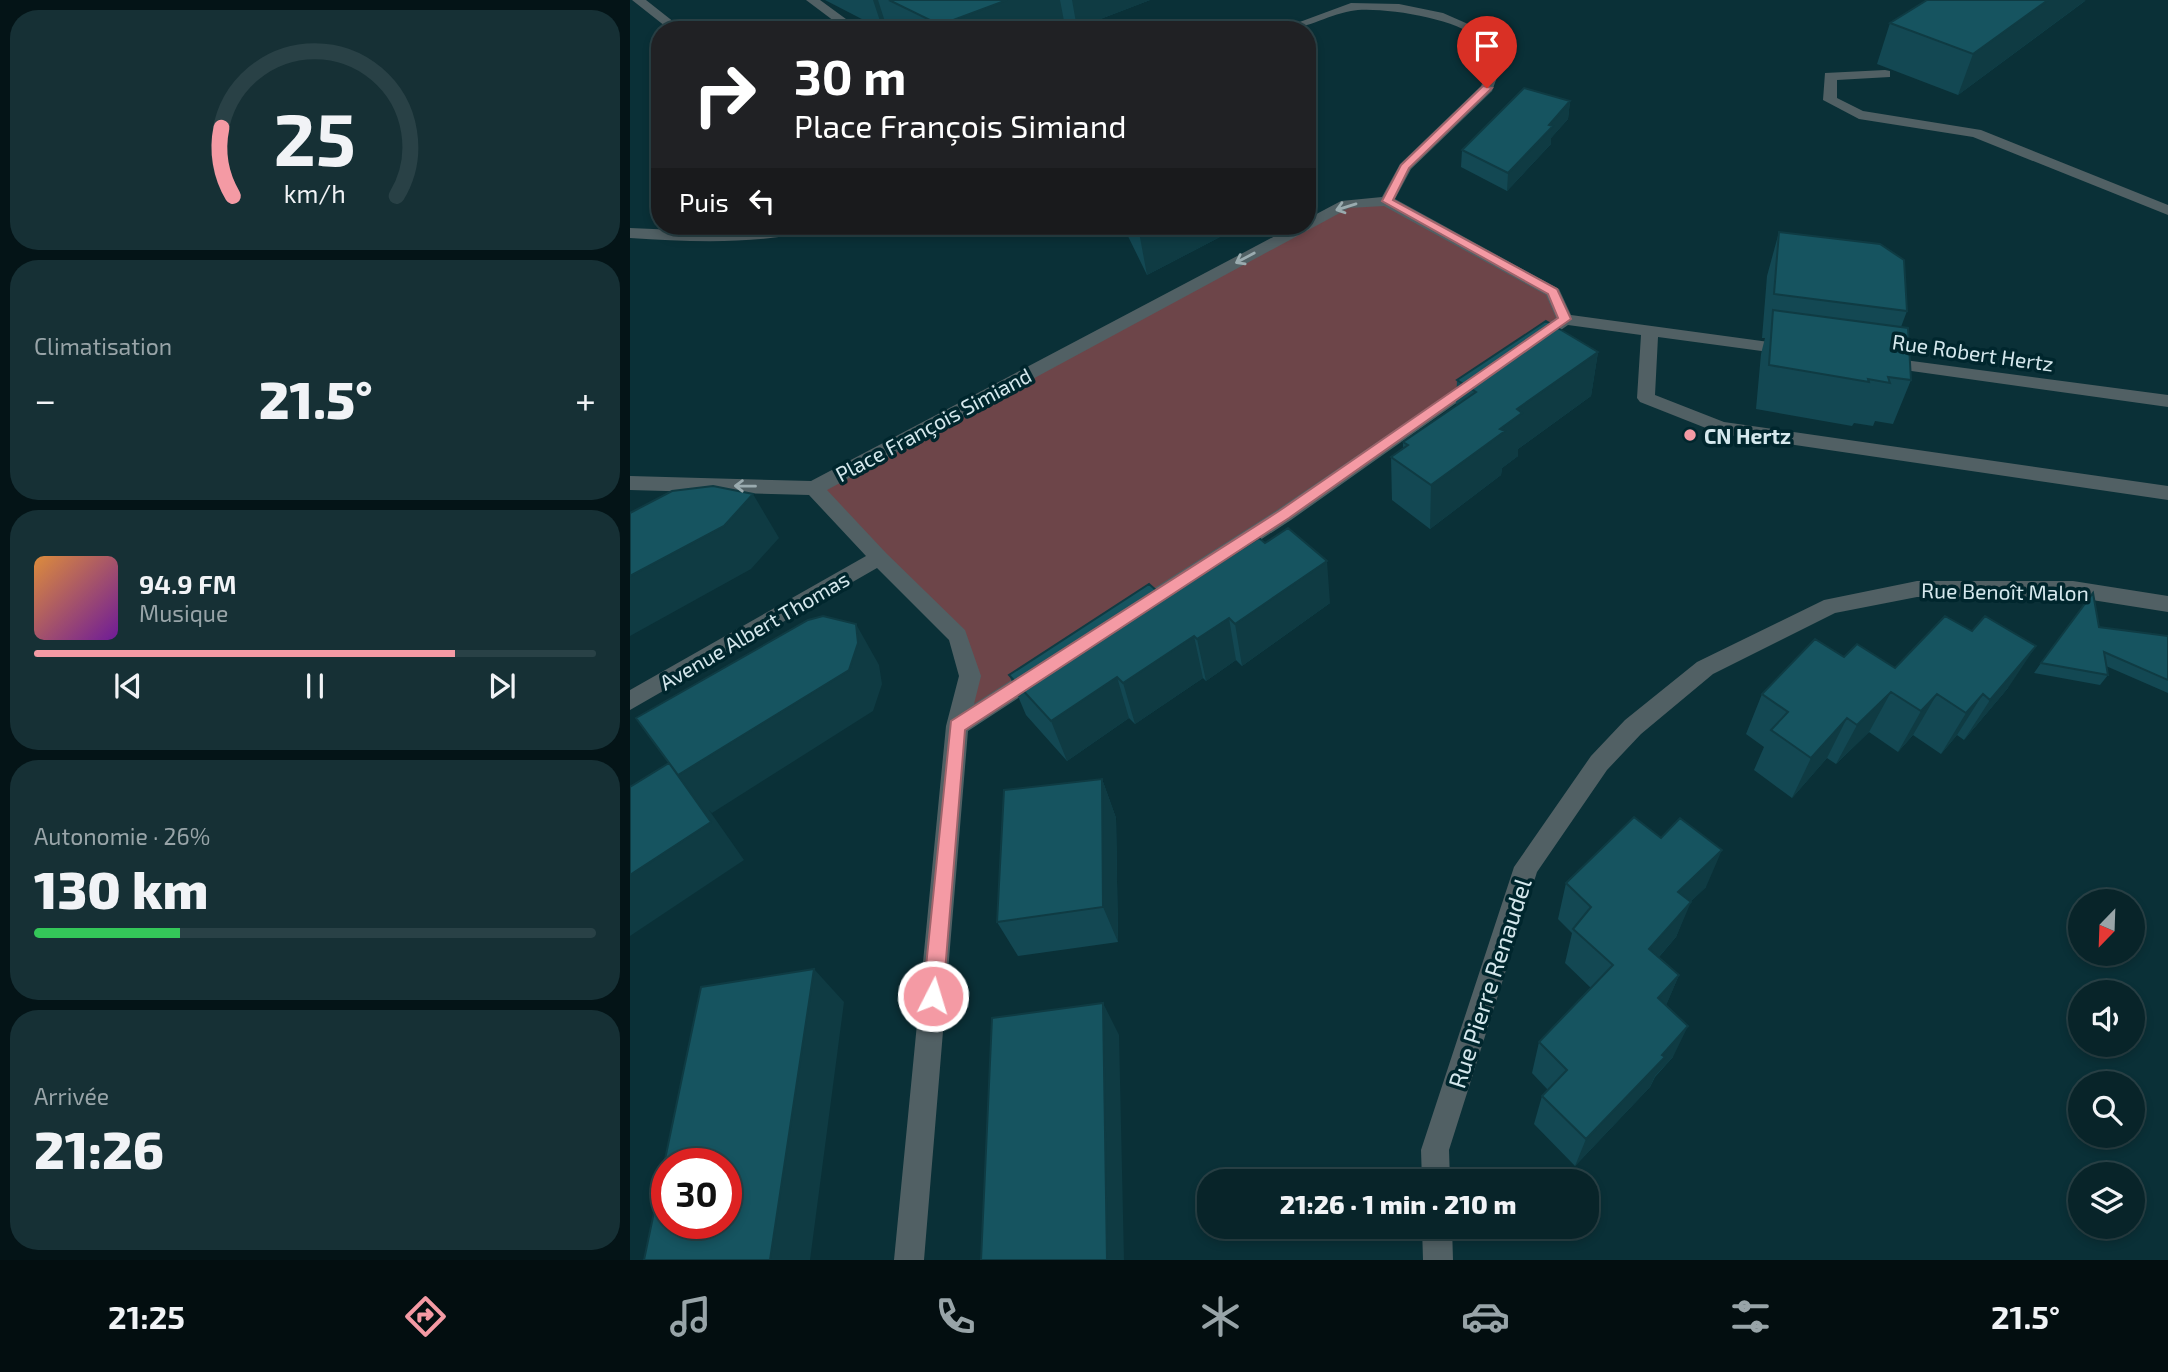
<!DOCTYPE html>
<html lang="fr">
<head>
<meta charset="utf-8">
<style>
  body { margin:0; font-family:"Exo 2",sans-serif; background:#163035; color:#f1f3f6; height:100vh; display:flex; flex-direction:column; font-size:26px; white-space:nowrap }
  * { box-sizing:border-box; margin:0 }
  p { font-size:23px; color:#98a4a8 }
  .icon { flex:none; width:38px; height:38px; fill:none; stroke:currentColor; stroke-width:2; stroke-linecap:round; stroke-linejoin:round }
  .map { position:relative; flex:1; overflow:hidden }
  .panel { display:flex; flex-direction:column; gap:10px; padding:10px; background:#041417; width:630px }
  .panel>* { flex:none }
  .guide { position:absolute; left:21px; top:21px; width:665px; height:214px; border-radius:28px; box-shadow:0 4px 10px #0003,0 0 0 2px #294146; background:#202124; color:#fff; overflow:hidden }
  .needle { width:46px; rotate:203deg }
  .tools { position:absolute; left:1438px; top:889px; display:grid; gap:14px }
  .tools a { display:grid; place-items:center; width:77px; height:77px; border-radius:50%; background:#082429; box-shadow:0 4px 10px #0003,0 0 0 2px #294146; font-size:35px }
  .speed { position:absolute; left:21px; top:1148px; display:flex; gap:14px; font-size:35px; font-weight:700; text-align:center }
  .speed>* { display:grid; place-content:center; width:91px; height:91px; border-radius:50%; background:#082429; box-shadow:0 4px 10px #0003,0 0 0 2px #294146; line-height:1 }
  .speed .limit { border:10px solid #d22; background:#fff; color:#111 }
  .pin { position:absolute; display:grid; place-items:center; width:60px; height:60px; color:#fff; margin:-72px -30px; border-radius:50% 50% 50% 0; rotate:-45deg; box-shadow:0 0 7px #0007 }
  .pin .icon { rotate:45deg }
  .me { position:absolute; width:77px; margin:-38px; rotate:5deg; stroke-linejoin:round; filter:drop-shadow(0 0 5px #0008) }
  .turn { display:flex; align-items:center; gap:24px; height:147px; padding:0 28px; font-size:32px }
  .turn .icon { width:91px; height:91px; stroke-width:2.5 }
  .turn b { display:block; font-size:49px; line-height:60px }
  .then { display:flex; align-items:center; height:66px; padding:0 28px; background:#0003; gap:14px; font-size:26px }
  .big { font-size:52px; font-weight:800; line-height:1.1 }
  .panel .widget { flex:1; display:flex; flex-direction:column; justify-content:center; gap:10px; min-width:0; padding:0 24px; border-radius:28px; background:#163035 }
  .panel .dial { align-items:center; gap:0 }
  .dial svg { height:182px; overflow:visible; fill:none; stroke:#294146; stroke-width:7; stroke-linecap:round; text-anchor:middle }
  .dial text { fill:#f1f3f6; stroke:none }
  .song { display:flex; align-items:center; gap:21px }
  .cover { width:84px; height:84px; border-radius:10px; background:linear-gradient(135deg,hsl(30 70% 55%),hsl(280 70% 35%)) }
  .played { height:7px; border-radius:4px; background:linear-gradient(90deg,#f49aa4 75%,#294146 75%) }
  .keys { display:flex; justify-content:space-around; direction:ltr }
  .heat { display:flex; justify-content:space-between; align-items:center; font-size:38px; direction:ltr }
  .charge { height:10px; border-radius:5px; background:linear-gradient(90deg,#34c759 26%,#294146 0) }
  .trip { position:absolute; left:567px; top:1169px; width:402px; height:70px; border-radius:28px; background:#082429; box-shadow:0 4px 10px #0003,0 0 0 2px #294146; font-weight:800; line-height:70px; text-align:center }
  .dock { display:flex; height:112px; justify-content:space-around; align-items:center; background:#030e10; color:#98a4a8 }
  .dock .icon { width:49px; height:49px }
  .dock .on { color:#f49aa4 }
  .dock b { font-size:32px; color:#f1f3f6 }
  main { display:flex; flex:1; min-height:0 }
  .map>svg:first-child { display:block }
  .green { fill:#6d4549 }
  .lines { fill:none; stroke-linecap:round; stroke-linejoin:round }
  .minor { fill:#516064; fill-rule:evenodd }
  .wall { fill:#134853 }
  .shaded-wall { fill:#0f3b43 }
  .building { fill:#165460; stroke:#0f3b43; stroke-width:2; fill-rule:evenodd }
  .oneway { stroke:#9aabaf }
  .route { fill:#f49aa4; stroke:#9f646b; stroke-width:2 }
  .poi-dot { fill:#f49aa4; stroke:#00262d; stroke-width:2.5 }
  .labels { text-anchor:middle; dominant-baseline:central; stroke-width:7; stroke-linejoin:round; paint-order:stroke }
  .street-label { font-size:21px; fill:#d5e8ed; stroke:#00262d }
  .poi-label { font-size:21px; font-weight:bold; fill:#d5e8ed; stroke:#00262d; text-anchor:start }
  .near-street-label { font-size:24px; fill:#d5e8ed; stroke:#00262d }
</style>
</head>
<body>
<main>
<section class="panel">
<div class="widget dial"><svg viewBox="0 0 100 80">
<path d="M14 69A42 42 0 1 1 86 69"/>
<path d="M14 69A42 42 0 0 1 9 39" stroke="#f49aa4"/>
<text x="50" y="56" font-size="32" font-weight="700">25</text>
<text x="50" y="72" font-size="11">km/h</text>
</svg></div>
<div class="widget"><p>Climatisation</p>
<div class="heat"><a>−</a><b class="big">21.5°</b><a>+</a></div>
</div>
<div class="widget">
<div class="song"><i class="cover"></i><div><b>94.9 FM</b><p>Musique</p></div></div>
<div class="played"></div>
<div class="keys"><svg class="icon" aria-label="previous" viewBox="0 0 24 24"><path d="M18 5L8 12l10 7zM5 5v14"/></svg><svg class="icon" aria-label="pause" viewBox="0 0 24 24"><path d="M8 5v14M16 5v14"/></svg><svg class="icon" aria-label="next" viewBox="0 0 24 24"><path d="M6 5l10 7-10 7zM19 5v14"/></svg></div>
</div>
<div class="widget"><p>Autonomie · 26%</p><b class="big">130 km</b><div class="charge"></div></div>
<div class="widget"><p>Arrivée</p><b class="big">21:26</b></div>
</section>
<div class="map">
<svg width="1538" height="1260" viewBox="0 0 1538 1260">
  <rect width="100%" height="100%" fill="#0a3037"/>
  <!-- green -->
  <path class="green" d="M757,201l166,91 12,27 -608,407 13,-50 -12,-40 -144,-148 532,-284z"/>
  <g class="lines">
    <!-- minor -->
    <path class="minor" d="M2,0h14l38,30h-14z
      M176,0h14l41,30h-15z
      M721,3l48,1 44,9 41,18 19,30 -11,30 -81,78 -16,30 164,90 12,26 220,30 9,5 -9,5 -133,-18 -3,58 69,27 444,64v14l-447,-66 -81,-32 -3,-4 4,-63 -73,-10 -30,21h-12l-2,-4 2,-4 30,-20 -10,-23 -162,-89 -35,2 -522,282 59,63 79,77 16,46 -7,28 56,-36 8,-3 8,3 3,6 -3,6 -78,51 -44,529h-30l52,-534 13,-50 -10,-36 -72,-72 -247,142v-20l236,-134 -57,-61 -179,-5v-14l181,5 483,-255h13v-7l34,-18 41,-4 18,-33 81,-78 10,-25c-5,-7 -9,-17 -15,-23 -19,-20 -99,-32 -125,-27 -26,5 -46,19 -73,19z
      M1255,70l5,1v6l-53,3v18l26,13 118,19 187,75v10l-195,-78 -114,-18 -36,-19 2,-27z
      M165,226h29l-3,3c-63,16 -127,13 -191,9v-10l93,4z
      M1252,357l286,38v12l-292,-41 -3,-4 3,-4z
      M850,372l6,2 3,4 -3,4 -195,138 -146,95 -7,2 -7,-2 -3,-6 3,-6 146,-93z
      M1287,581h156l95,15v16l-95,-15h-156l-82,16 -122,61 -72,60 -34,36 -70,102 -88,278 1,31h-28l-1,-31 93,-283 77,-111 34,-36 72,-58 127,-62z
      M792,1227h30l1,33h-30z"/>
  </g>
  <!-- wall -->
  <path class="wall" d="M195,0h325l-73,28 -13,-7 -22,9h-155v-2l-4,2z
    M1455,1l-127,94 -81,-31 13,-41z
    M940,101l-2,18 -17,19v6l-44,47 -46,-24 1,-17z
    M493,226h118l-94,49z
    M1149,232l128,79 -6,16 10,53 -18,44 -18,-3 -2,5 -19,-3 -2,3 -96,-17 5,-55 4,-16h-3l5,-62z
    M968,352l-7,44 -73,53v7l-16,12 -1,7 -71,54 -38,-29 -1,-43 12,-8v-7l53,-37 1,-25z
    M535,598l165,5 -88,63 -6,-6 -30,21 -3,-3 -68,46 -6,-6 -62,43 -41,-46 -17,-40z
    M1469,627l69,9v57l-62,-27 2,9 -8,10 -66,-12 7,-10z
    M1214,657l51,11 113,20 -44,52 -7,-5 -16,19 -28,-19 -15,17 -29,-20 -33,32 -9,-6 -35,40 -38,-28 10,-23 -18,-13 16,-40z
    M472,779l14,39 2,124 -100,14 -21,-34z
    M936,883l140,4 -16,15 -14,35 -17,20 20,18 -13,30 7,52 -18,20 -5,10 -75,79 -41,-42 8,-28 6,-6 -16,-17 7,-31 52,-54 -26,-25 7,-30 -14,-14z"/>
  <!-- shaded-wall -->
  <path class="shaded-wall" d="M243,0h5l9,28 -4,2z
    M377,0h53l4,21 -22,9h-101l-1,-5z
    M442,0h78l-73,28z
    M1418,0h38l-128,95 15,-41z
    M940,101l-2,18 -17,19v6l-44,47 1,-18z
    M682,133l2,42 -7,3v-43z
    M522,226h89l-94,49 -8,-43z
    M968,352l-7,44 -73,53v7l-16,12 -1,7 -71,54 1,-44 69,-56 17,-20z
    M123,494l26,44 -28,31 -121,67v-60z
    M697,561l3,42 -88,63 -7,-42z
    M599,618l7,42 -30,21 -9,-42z
    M226,624l23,41 3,19 -9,27 -161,102 -3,-3 35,50 -114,76v-61l39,-112z
    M564,636l9,42 -68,46 -12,-41z
    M1406,646l-28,42 -44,52 26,-40z
    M487,677l12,41 -62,43 -16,-40z
    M1261,692l-22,40 -33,32 21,-39z
    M1307,694l-24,41 -15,17 23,-41z
    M1353,694l-26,41 -16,19 25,-41z
    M1217,718l-20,40 -35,40 19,-40z
    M472,779l14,39 2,124 -15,-35z
    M1092,850l-16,37 -42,40 14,-35z
    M1061,902l-15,35 -40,46 13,-34z
    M184,969l30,33 -34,258h-40z
    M1049,975l-14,33 -7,-10z
    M473,1003l16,32 5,225h-17z
    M1058,1026l-15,31 -18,19 -5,11 -75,79 11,-27z"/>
  <!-- building -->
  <path class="building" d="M259,0h118l-67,25z
    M1297,0h121l-75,54 -83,-31z
    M894,88l46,13 -21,24 4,1 -45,47 -46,-23z
    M505,226h17l-13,6z
    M1149,232l101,12 24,16 3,51 -133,-17z
    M1143,310l135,18 3,52 -23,-3 2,6 -22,-4 1,3 -100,-17z
    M916,321l52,31 -81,57 5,4 -22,16 5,2 -74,54 -40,-28 17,-12 -5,-3 73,-50 -19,-12z
    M83,486l40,8 -29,32 -94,50v-63l42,-22z
    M658,528l39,33 -92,63 -6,-6 -32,21 -3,-3 -71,47 -6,-6 -66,44 -42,-46 140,-91 16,14 94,-60 6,5z
    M1463,593l6,34 69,9v44l-64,-28 4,23 -67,-12z
    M193,616l33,8 2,19 -9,27 -171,105 -42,-57 172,-98z
    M1315,616l27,15 13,-15 51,30 -46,54 -7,-6 -17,19 -29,-19 -16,17 -30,-19 -34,33 -10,-7 -36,40 -40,-28 17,-18 -26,-18 53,-55 29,18 13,-13 38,24z
    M39,763l42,59 -81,53v-88z
    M472,779l1,128 -106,15 7,-132z
    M1004,817l27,21 19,-20 42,32 -44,42 13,10 -42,47 30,26 -21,23 30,28 -26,29 3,2 -79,82 -44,-43 25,-26 -28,-28 74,-77 -40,-36 18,-22 -25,-24z
    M184,969l-44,291h-126l57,-273zM37,1164h59v59h-59z
    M473,1003l4,257h-126l11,-242z"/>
  <!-- one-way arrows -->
  <defs><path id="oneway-shaft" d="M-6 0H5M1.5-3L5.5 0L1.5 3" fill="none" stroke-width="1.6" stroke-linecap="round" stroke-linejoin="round" transform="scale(1.75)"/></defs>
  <g class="oneway">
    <use href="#oneway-shaft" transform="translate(716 207) rotate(163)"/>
    <use href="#oneway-shaft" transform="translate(615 258) rotate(152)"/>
    <use href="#oneway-shaft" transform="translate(115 486) rotate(-179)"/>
  </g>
  <!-- route -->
  <path class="route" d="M853,86l9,2 -83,80 -16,32 164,89 14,30 -282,199 -324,212 -22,266 -3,6 -7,3 -7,-3 -3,-6 28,-275 328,-210 279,-193 -10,-24 -166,-93 19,-36z"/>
  <!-- markers -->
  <circle class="poi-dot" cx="1060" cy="435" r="7"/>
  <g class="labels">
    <!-- street labels -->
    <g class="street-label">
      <text transform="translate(1343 352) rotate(8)">Rue Robert Hertz</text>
      <text transform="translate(303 424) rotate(-28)">Place François Simiand</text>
      <text transform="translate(1375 591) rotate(1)">Rue Benoît Malon</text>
      <text transform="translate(124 630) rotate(-30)">Avenue Albert Thomas</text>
    </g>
    <!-- poi labels -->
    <g class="poi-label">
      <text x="1074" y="435">CN Hertz</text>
    </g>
    <!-- near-street labels -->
    <g class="near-street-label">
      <text transform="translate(859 983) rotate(-72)">Rue Pierre Renaudel</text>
    </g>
  </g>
</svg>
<div class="tools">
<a><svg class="needle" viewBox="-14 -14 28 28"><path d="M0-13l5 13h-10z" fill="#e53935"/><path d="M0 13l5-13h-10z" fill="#98a4a8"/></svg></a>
<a><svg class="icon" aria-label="sound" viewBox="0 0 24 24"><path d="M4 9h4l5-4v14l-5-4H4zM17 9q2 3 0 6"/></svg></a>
<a><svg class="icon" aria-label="search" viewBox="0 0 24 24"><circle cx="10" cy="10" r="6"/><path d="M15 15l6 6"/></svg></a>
<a><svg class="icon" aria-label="layers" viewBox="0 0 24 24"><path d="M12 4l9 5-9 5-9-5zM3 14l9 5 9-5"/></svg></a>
</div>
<div class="speed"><div class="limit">30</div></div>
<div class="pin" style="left:857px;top:88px;background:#d93025"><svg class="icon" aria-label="arrive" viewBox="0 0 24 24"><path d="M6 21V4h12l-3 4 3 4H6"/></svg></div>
<svg class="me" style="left:303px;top:996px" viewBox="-20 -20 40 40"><circle r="17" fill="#f49aa4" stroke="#fff" stroke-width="3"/><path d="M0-11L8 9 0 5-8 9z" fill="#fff"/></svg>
<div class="trip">21:26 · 1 min · 210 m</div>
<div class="guide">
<div class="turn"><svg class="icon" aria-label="right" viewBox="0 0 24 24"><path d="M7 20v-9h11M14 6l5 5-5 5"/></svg><div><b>30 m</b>Place François Simiand</div></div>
<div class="then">Puis<svg class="icon" aria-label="left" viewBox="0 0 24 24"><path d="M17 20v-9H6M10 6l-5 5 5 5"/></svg></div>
</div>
</div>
</main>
<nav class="dock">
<b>21:25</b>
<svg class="icon on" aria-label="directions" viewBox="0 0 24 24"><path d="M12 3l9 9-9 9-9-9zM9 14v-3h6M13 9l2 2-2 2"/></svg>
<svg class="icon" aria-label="music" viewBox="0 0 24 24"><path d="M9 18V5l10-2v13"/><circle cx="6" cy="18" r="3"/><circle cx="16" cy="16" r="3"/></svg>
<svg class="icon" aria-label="phone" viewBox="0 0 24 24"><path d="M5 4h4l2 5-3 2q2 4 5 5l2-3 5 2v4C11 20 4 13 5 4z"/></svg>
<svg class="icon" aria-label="climate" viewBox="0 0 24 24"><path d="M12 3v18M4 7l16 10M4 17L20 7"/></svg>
<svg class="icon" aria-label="car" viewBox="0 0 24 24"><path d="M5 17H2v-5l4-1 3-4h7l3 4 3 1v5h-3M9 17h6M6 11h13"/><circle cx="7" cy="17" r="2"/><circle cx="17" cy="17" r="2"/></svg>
<svg class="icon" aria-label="filters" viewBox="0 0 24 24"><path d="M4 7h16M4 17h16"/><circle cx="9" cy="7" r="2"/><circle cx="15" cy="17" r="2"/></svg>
<b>21.5°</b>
</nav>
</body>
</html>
